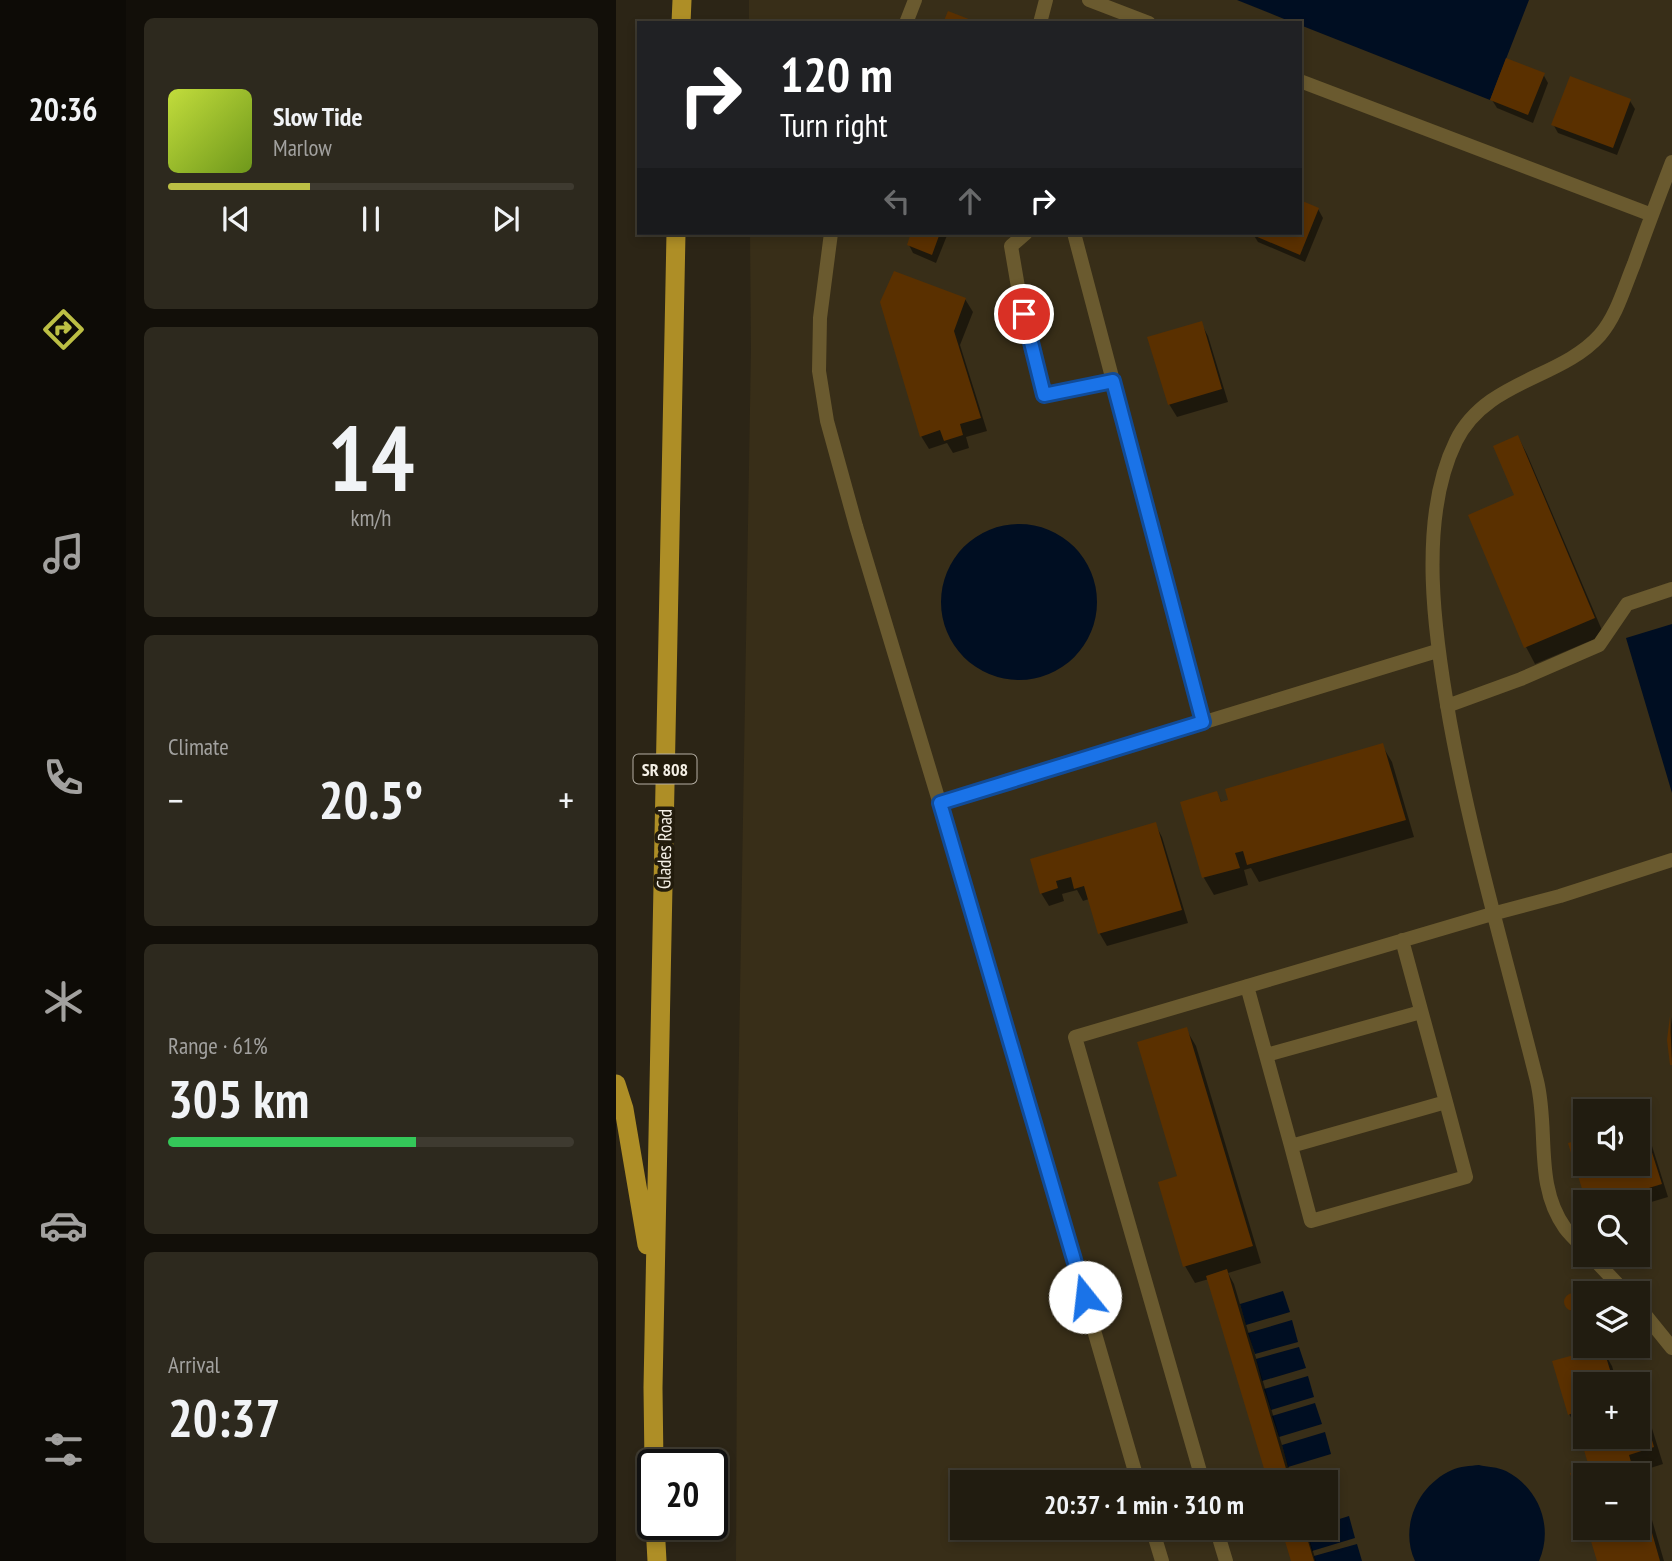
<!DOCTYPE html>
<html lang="en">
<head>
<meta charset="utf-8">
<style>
  body { margin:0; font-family:"PT Sans Narrow",sans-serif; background:#2d291e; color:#f1f3f6; height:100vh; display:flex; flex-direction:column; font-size:26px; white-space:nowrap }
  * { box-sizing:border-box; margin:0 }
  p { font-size:23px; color:#a2a19f }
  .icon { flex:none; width:38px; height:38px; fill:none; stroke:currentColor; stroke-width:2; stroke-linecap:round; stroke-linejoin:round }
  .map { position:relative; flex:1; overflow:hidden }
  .sheet { display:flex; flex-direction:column; gap:18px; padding:18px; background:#120f09; width:490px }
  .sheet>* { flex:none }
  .guide { position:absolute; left:21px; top:21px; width:665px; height:214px; border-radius:0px; box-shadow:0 4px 10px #0003,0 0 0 2px #3e3a30; background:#202124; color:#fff; overflow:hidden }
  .tools { position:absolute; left:957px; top:1099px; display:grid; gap:14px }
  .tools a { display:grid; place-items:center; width:77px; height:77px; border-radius:0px; background:#211c10; box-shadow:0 4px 10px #0003,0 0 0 2px #3e3a30; font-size:35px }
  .speed { position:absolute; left:21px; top:1449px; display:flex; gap:14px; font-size:35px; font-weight:700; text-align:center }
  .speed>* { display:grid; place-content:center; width:91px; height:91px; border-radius:50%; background:#211c10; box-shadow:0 4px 10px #0003,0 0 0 2px #3e3a30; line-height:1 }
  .speed .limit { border:4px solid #111; border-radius:10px; background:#fff; color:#111 }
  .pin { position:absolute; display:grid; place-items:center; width:60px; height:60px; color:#fff; margin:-30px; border:4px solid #fff; border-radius:50%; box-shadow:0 2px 7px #0007 }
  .me { position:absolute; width:77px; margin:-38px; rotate:344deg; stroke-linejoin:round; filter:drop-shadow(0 0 5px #0008) }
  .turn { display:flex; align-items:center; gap:24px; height:147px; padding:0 28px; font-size:32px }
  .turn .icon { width:91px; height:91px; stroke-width:2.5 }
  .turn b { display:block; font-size:49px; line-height:60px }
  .lanes { display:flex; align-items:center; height:66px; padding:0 28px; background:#0003; justify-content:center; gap:35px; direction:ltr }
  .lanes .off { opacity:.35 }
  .big { font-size:52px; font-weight:600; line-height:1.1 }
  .sheet .widget { flex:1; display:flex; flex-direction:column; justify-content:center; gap:10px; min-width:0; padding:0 24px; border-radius:10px; background:#2d291e }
  .sheet .dial { align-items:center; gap:0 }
  .dial b { font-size:91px; line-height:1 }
  .song { display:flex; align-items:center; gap:21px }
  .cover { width:84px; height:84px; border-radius:10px; background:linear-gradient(135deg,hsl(70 70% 55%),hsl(80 70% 35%)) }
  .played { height:7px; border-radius:4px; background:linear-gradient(90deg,#bcbf44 35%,#3e3a30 35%) }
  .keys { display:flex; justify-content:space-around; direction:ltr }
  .heat { display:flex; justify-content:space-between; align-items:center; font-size:38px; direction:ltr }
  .charge { height:10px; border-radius:5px; background:linear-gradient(90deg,#34c759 61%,#3e3a30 0) }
  .trip { position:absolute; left:334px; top:1470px; width:388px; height:70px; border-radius:0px; background:#211c10; box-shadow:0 4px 10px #0003,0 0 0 2px #3e3a30; font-weight:600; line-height:70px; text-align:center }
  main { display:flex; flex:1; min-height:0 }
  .tabs { display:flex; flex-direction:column; width:126px; justify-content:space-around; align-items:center; background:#0d0b06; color:#a2a19f }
  .tabs .icon { width:49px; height:49px }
  .tabs .active { color:#bcbf44 }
  .tabs b { font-size:32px; color:#f1f3f6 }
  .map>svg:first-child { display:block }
  .built { fill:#382e18; fill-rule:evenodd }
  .water { fill:#000e22 }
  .shadow { fill:#0007 }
  .building { fill:#5a3000 }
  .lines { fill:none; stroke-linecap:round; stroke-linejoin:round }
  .service { stroke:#6a5a2f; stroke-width:14 }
  .primary { stroke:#ae8e26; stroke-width:19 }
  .route-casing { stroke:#114b97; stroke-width:18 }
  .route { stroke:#1a73e8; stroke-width:12 }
  .labels { text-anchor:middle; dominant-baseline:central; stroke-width:7; stroke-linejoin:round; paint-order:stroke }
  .shield { fill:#221b0c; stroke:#b5afa4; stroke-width:2 }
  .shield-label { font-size:18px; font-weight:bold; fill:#f4efe5 }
  .street-label { font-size:19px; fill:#f4efe5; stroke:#221b0c }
</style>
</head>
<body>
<main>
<nav class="tabs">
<b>20:36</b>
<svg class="icon active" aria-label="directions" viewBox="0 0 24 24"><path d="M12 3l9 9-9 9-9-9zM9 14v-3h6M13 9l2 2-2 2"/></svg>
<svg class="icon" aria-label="music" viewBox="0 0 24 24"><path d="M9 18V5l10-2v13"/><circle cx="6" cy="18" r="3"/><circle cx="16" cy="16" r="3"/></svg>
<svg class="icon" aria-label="phone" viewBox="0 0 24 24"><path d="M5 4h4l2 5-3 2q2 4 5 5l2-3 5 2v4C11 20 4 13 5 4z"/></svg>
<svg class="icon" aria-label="climate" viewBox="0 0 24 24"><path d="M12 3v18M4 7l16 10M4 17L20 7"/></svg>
<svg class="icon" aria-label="car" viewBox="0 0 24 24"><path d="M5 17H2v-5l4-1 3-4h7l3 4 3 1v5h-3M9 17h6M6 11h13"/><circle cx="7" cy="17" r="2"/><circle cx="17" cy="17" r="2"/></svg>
<svg class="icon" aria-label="filters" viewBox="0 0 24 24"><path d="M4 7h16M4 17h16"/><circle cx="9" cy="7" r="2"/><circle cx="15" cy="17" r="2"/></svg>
</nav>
<section class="sheet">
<div class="widget">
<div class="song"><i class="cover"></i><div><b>Slow Tide</b><p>Marlow</p></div></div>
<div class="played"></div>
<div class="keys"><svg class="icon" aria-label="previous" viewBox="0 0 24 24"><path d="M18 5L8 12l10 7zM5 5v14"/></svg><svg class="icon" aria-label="pause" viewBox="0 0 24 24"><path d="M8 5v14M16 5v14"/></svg><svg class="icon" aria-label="next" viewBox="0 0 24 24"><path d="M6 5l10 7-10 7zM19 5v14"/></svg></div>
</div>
<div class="widget dial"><b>14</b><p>km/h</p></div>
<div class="widget"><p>Climate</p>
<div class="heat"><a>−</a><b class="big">20.5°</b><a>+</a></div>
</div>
<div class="widget"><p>Range · 61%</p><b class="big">305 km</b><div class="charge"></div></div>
<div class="widget"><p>Arrival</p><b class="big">20:37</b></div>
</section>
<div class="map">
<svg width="1056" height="1561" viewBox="0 0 1056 1561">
  <rect width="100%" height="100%" fill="#2c2516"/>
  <!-- built -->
  <path class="built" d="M133,0h923v1561h-936l2,-450 13,-762 -1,-116h550v-210h-551zM970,1111h52v53h-52zM970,1202h52v53h-52zM970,1293h52v53h-52zM970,1384h52v53h-52zM970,1475h52v53h-52zM346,1482h364v46h-364z"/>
  <!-- water -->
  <path class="water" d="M621,0h292l-39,100 -190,-75v-2h-6z
    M325 602a78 78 0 1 1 156 0a78 78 0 1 1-156 0Z
    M1056,624v169l-46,-155z
    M667,1291l7,21 -44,13 -6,-21z
    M676,1320l6,22 -43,12 -7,-21z
    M683,1347l7,21 -44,13 -6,-22z
    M692,1376l6,21 -43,13 -7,-21z
    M699,1403l7,21 -43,13 -7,-21z
    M709,1432l6,22 -43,13 -6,-22z
    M863,1465c8,2 19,2 27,6 33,17 48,56 33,90h-124c-16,-34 3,-76 37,-91 8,-4 18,-4 27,-5z
    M733,1516l6,22 -43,13 -6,-22 20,-1 1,-5z
    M741,1544l5,17h-47l-1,-5z"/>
  <!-- shadow -->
  <path class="shadow" d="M927,74l5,9 -15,40 -36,-15 -5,-8z
    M1014,101l5,8 -18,46 -59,-22 -5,-9z
    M702,209l5,9 -18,44 -47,-20 -5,-8 47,-1z
    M297,233h35l-12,30 -23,-10 -4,-8z
    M349,299l8,13 -13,33 27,86 -21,6 3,11 -16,5 -6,-10 -18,6 -8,-13 -39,-133z
    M585,323l7,13 20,66 -51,15 -8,-13z
    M902,437l9,17 77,181 -69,29 -9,-17 -56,-131 46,-20z
    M766,745l10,17 22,75 -155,45 -8,-14 -7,2 4,15 -34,10 -10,-17 -22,-75 35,-10 5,10z
    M539,824l7,13 26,86 -81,23 -7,-12 -11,-35 -6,2 -6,-11 -15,4 2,7 -15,5 -8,-13 -9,-32z
    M1056,1017v47l-3,-24z
    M570,1029l10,17 65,217 -33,10 6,11 59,198h-24l-60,-203 -14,4 -10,-17 -6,-89z
    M1018,1101l8,13 26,83 -30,9v-4h-50l-18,-58 16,20h52v-53h-37z
    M958,1295l8,8 1,5 -4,6 7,5v13l-9,-2 -5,-10 4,-6 -5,-3 -5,-10 3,-5z
    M986,1349l10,17 5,17 15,-4 4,5h-50v53h52v-49l4,8 21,68 -25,8 26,89h-66l-9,-33h49v-53h-52v42l-13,-43 18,-5 -12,-38 -10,-17z
    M667,1528h23l10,33h-23z"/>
  <!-- building -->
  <path class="building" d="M332,11l31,12h-36z
    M890,58l39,15 -17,42 -38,-15z
    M954,76l61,23 -18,49 -62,-23z
    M684,200l19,8 -19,47 -52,-22h52z
    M295,233h29l-8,22 -25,-10z
    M278,271l72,27 -12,33 27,87 -21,6 3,11 -19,6 -4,-11 -20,7 -40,-135z
    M586,321l20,68 -54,16 -21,-68z
    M902,435l77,183 -71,30 -56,-133 46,-20 -21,-49z
    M767,743l23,77 -159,45 -4,-14 -8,2 5,15 -38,10 -22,-76 37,-11 4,11 7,-2 -3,-11z
    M540,822l26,88 -84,24 -14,-48 -10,3 -3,-12 -15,4 2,7 -18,6 -10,-35z
    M1054,1016l2,49h-2l-3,-25z
    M571,1027l66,219 -70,21 -25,-85 19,-6 -40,-134z
    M1019,1099l27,85 -59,18h-17l-18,-59 18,-5v26h52v-53h-41z
    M611,1269l63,213h-22l-62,-206z
    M948 1302a9 9 0 1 1 18 0a9 9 0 1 1-18 0Z
    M955 1321a8 8 0 1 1 16 0a8 8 0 1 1-16 0Z
    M987,1347l11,36 19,-6 3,7h-50v53h52l1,-42 15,52 -25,8 6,20h-49l-1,46 -15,-48 19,-6 -16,-54 -5,2 -16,-54z
    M1023,1487l21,74h-63l-10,-33h51z
    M665,1528h23l10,33h-23z"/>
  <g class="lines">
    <!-- service -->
    <path class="service" d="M473,0l60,23
      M290,23l9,-23
      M424,23l6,-23
      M684,81l352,134
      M215,233l-11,85 -1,53 8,50 29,105 121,401 161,555
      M410,233l-15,13 7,41 26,108 69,-14
      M458,233l129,489
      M831,706l74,-27 78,-34 28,-41 45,-15
      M324,803l497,-152
      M631,986l44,160 155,-44 -44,-162
      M650,1055l155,-43
      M675,1146l20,75 155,-44 -20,-75
      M970,1250c-7,-7 -15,-14 -21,-22 -31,-43 -16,-98 -28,-147 -30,-120 -65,-238 -87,-359 -15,-84 -33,-202 6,-281 30,-61 105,-62 144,-106 17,-20 24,-47 34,-71 12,-34 25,-68 38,-102
      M974,1255l36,38
      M1022,1306l34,42
      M587,1482l-128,-445 417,-123 68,-18 112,-36
      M536,1528l10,33
      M600,1528l10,33"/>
    <!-- primary -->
    <path class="primary" d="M65,23l1,-23
      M0,1084l8,25 23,136
      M38,1465l-1,-77 23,-1155
      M39,1524l2,37"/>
  </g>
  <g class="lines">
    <defs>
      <path id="route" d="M408,314l20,81 69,-14 90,341 -263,81 145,494"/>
    </defs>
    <!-- route casing -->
    <use href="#route" class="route-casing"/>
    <!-- route -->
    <use href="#route" class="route"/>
  </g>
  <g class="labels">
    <!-- shield labels -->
    <rect class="shield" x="17.5" y="754.5" width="63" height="29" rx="5"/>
    <g class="shield-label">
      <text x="49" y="769">SR 808</text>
    </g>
    <!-- street labels -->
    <g class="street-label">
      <text transform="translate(48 849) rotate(-89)">Glades Road</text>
    </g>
  </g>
</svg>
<div class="tools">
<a><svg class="icon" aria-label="sound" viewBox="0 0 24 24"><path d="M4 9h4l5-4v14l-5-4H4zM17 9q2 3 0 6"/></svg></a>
<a><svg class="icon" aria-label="search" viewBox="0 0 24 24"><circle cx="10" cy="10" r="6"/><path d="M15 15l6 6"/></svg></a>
<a><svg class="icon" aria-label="layers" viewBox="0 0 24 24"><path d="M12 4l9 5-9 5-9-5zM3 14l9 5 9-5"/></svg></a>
<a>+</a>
<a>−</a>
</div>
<div class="speed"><div class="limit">20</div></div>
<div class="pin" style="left:408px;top:314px;background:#d93025"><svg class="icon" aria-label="arrive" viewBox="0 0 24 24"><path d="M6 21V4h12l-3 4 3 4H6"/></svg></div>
<svg class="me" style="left:469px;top:1297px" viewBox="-20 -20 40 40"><circle r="19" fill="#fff"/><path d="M0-13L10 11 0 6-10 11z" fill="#1a73e8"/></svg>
<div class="trip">20:37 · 1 min · 310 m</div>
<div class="guide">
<div class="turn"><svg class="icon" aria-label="right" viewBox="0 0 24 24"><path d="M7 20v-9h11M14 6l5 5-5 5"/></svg><div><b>120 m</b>Turn right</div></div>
<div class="lanes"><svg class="icon off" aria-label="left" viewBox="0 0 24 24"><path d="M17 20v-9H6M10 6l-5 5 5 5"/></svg><svg class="icon off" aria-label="ahead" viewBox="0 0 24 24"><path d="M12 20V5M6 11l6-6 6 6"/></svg><svg class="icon" aria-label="right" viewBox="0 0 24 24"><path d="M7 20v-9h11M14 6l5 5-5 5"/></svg></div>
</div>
</div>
</main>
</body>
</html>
